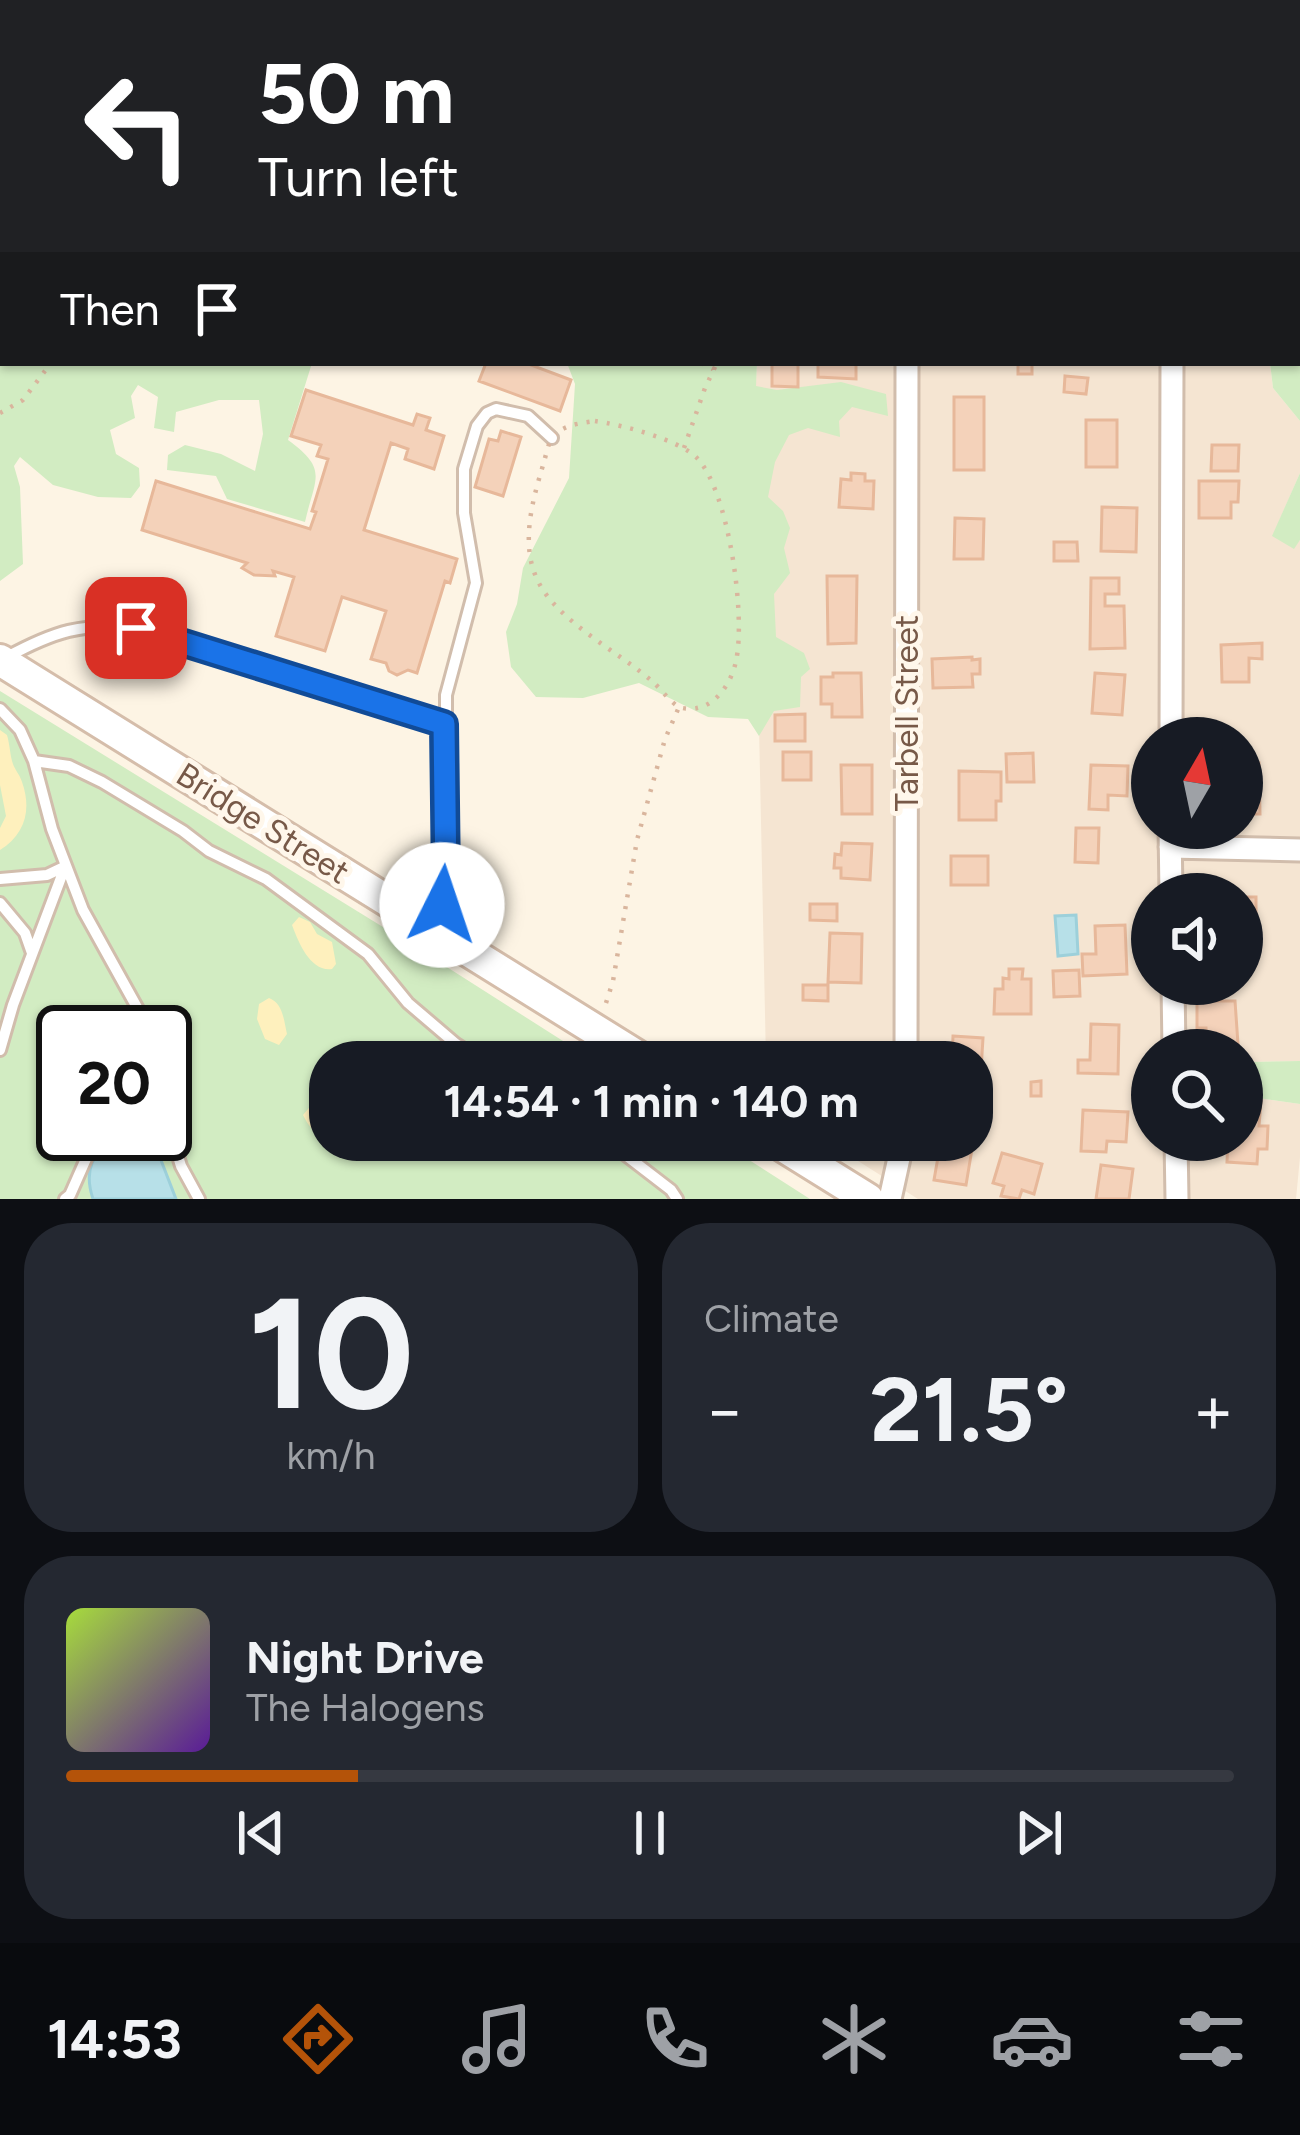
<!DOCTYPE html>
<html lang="en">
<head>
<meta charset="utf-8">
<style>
  body { margin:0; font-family:Figtree,sans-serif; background:#242831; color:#f1f3f6; height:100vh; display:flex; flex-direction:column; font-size:45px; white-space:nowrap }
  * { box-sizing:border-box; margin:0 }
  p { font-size:39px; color:#9ea1a6 }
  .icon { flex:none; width:66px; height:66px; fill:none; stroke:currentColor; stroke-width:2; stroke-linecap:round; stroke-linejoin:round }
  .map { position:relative; height:1199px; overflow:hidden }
  .details { display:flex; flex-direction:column; gap:24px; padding:24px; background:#0d0f14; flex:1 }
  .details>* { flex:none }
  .banner { position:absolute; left:0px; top:0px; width:1302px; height:366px; box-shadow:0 3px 9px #0004; background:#202124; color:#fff; overflow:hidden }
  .needle { width:78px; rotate:9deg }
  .buttons { position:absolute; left:1131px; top:717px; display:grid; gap:24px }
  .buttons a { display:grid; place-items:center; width:132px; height:132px; border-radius:50%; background:#171b24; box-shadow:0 3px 9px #0004; font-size:60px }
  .speed { position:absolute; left:36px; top:1005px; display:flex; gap:24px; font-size:60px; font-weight:700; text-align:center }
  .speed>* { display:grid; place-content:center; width:156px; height:156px; border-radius:50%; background:#171b24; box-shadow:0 3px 9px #0004; line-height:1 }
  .speed .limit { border:6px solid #111; border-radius:18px; background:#fff; color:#111 }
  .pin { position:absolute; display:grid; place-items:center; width:102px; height:102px; color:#fff; margin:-51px; border-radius:24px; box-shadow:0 6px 18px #0006 }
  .me { position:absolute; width:132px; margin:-66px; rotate:4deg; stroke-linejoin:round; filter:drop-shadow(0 0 9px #0008) }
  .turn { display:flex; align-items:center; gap:42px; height:252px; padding:0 60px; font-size:54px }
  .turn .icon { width:156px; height:156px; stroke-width:2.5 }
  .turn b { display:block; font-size:84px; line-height:102px }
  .then { display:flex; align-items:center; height:114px; padding:0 60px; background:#0003; gap:24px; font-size:45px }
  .big { font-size:90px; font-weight:700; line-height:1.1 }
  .details .card { flex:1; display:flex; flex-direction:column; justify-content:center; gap:18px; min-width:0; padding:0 42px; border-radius:48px; background:#242831 }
  .details .dial { align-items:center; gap:0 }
  .dial b { font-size:156px; line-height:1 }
  .song { display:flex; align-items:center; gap:36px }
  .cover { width:144px; height:144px; border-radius:18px; background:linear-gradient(135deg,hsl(80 70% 55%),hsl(270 70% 35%)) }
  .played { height:12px; border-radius:6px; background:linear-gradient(90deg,#b45309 25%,#363941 25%) }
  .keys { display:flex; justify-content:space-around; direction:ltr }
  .heat { display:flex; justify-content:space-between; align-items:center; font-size:66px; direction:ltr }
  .details .tiles { flex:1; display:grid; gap:24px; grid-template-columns:1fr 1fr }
  .card:last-child { grid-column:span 2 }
  .trip { position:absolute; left:309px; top:1041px; width:684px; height:120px; border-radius:48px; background:#171b24; box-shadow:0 3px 9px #0004; font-weight:700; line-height:120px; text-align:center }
  .dock { display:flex; height:192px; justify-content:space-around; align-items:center; background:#090b0e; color:#9ea1a6 }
  .dock .icon { width:84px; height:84px }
  .dock .selected { color:#b45309 }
  .dock b { font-size:54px; color:#f1f3f6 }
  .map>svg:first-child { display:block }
  .residential { fill:#f5e5d2; fill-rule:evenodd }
  .green { fill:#d2ecc2; fill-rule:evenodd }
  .sand { fill:#fef0bd }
  .water { fill:#b7e0e8; stroke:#9dd0da; stroke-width:3 }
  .building { fill:#f4d2ba; stroke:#e7b89a; stroke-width:3 }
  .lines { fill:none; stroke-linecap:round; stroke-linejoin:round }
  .lane-casing { stroke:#d1bdac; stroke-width:16 }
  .street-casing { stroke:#d1bdac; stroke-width:27 }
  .secondary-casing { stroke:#d5bdaa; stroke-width:36 }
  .path { stroke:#d9b59d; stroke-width:4.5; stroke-dasharray:3 9; stroke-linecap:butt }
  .lane { stroke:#fff; stroke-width:10 }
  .street { stroke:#fff; stroke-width:21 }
  .secondary { stroke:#fff; stroke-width:30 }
  .route-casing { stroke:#114b97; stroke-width:30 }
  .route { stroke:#1a73e8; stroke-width:21 }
  .labels { text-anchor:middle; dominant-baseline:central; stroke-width:10; stroke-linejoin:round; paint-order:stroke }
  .street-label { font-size:33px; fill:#775948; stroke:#fff7eb }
</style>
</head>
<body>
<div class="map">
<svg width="1300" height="1199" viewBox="0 0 1300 1199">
  <rect width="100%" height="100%" fill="#fdf4e4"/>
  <!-- residential -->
  <path class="residential" d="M0,0h56l1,3h-54v198l-3,3z
    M774,0h226l1,3h-227z
    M757,363h513l3,25 27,33v52l-27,62 20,13 7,-8v521l-49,1 -6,34 55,8v53l-4,42h-378l-93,-59h147v-78h-206l-13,-625zM1152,738h90v90h-90zM1152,894h90v90h-90zM1152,1050h90v90h-90z"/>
  <!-- green -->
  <path class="green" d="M115,0h435v3h-433z
    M1251,0h49v421l-27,-33 -3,-25h29v-360h-41z
    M3,263v100h309l-24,77c41,30 27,37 17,82l-78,-23 -11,-23 -49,-6 1,-15 17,-10 36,9 34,17 8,-37 -4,-34h-40l-43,12 -2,20 -20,-4 4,-31 -20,-12 -7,11 4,22 -25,12 6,24 23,14 1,18 -9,12 -33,-1 -45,-12 -33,-28 -6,9 6,21 3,77 -23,17v-316z
    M567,363h190l-1,23 21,4 64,-8 45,12 2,22 -36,-9 -13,14 1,16 -32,-9 -19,7 -14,27 -7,35 15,14 7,17 -6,20 6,25 -16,21 2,43 28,16 6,16 -9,8 -1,30 -26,4 -15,25 -11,-17 -40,-2 -69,-34 -56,15 -47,-1 -25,-30 -5,-35 11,-28 6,-36 46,-90 6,-94z
    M1300,473v67l-6,9 -22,-13z
    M0,691l417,257 179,114h-266v78h388l92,59h-810zM63,1032h102v102h-102z
    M1300,1061v43l-55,-8 6,-34z"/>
  <!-- sand -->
  <path class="sand" d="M0,730l7,5c3,10 3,21 6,29 2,6 7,11 9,18 10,28 3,52 -22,68v-22l6,-12 -6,-31z
    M299,917l11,5 7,12 15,8 4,22 -4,5c-21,3 -33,-25 -40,-44z
    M269,998c14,5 15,23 18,36l-8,11 -14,-6 -8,-20 2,-15z
    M330,1100v34c-14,3 -21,-7 -27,-19l10,-12z"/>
  <!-- water -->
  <path class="water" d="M1076,915l2,39 -20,2 -3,-40z
    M117,1134h31l4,3 24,62h-83c-10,-30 0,-46 24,-65z"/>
  <!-- building -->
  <path class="building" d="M486,363h40l45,17 -11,31 -81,-30z
    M772,363h26v24l-26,-1z
    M811,363h45v16l-38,-2v-14z
    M1018,363h14v11h-14z
    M1065,376l23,2 -2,16 -22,-2z
    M306,390l107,35 4,-11 13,4 -4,12 18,6 -10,33 -29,-10 3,-10 -17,-6 -27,87 93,29 -7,24 -5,-2 -28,92 -9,-3 -11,5 -8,-4 -3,-8 -15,-4 15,-48 -44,-14 -17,54 -49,-15 18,-59 -21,-6 2,5 -21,-1 -12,-7 5,-5 -105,-33 14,-49 154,48 6,-17 -4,-1 16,-52 -11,-3 4,-11 -30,-9z
    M954,397h30v73h-30z
    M1086,420h31v47h-31z
    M501,431l20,6 -18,59 -28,-9 14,-48 9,2z
    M1212,445h27l-1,26h-27z
    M851,473l14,1v7h9l-1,28 -34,-2 2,-28 10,1z
    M1199,481h40l-1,21h-7v16h-32z
    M1102,507l35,1 -1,44 -35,-1z
    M955,518l29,1 -1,40h-29z
    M1054,542h23l1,19h-24z
    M827,576h30l-1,67 -28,1z
    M1091,578h28v16h-14v12h19l1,42 -35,1z
    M1262,643v16l-13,-1v24h-27l-1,-37z
    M972,657v3l8,-1v15h-8l1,13 -40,1 -1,-29z
    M833,673h28l1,44h-30v-13h-11v-27h12z
    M1095,673l30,2 -3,40 -30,-2z
    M805,714v27h-30v-26z
    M783,752h28v28h-28z
    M1033,753l1,29h-27l-1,-28z
    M1242,763h17l1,51h-18z
    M841,765h31v49h-30z
    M1091,765l37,1 -1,30 -19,-1v15l-19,-1z
    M959,771l42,1v29h-5v19h-37z
    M1076,828h23l-1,35 -23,-1z
    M842,843l30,1 -2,36 -29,-2v-10h-7l1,-14 6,1z
    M951,856h37v29h-37z
    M1242,897h14v31h-14z
    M810,904h27v17l-27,-1z
    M1125,925l2,49 -44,2 -1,-22h14l-1,-28z
    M830,933l32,1 -1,49 -33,-1z
    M1009,969h14l-1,10h9v35h-37l1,-25h8v-11l6,1z
    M1079,970l1,26 -26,1 -1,-26z
    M803,985h25v16l-25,-1z
    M1197,1001h38l3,43h-31l-1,-16h-9z
    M1091,1024l28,1 -1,49 -40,-1v-13h12z
    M953,1036l30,2 -3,49 -8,-1v-24h-20z
    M779,1053l37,5v4h-38z
    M1041,1081v15h-10v-14z
    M1242,1101l19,1 -2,24h9l-1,23h-9l-1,15 -30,-2 1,-22h14z
    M1083,1110l45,2 -2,30 -19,-1 -1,11 -25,-1z
    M972,1131h3l-9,54 -32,-5 7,-40h31z
    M1002,1153l40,11 -8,30 -12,-4 -3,9 -18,-3 3,-10 -11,-3z
    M1101,1165l32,4 -4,30h-33z"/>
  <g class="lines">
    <defs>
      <path id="lane" d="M1136,0v3
        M7,657c46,-25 76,-35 129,-29l308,95
        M0,709l20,21 14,31 18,68 31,81 61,110 4,12
        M34,761l35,5 33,16 81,49 26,20 57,28 102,75 40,49 48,41 28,18
        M0,879l47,-4 19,-9
        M0,903l25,30 7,20
        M435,926l11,-45v-186l30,-112 -12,-70v-44l13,-43 10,-13 9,-4 32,7 24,22
        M0,1050l13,-45 52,-138
        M165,1114l16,52 18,33
        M606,1140l65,50 6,9
        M65,1199l5,-4 19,-43 15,-18"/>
      <path id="street" d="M86,0l1,3
        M908,3v-3
        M0,232l3,-1
        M1171,738l1,-375
        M1170,828l1,66
        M1170,847l130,3
        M1173,984l1,66
        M906,1062l1,-699
        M1176,1140l1,59
        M890,1199l13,-59"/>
      <path id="secondary" d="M0,660l647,402
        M773,1140l95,59"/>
    </defs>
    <!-- lane casing -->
    <use href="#lane" class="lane-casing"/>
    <!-- street casing -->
    <use href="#street" class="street-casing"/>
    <!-- secondary casing -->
    <use href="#secondary" class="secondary-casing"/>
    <!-- path -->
    <path class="path" d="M342,0v3
      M179,3l4,-3
      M701,363l12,6
      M0,413l23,-13 28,-37
      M595,421c27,4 83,18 102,37 32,33 49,159 39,203 -4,20 -18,43 -39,47 -3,1 -14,1 -18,-1 -9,-5 -18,-18 -26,-25 -34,-30 -98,-62 -116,-103 -17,-36 -4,-81 7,-117 2,-7 4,-19 9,-25 9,-12 28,-14 42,-16z
      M684,448l21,-60 12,-25
      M606,1003l7,-22 24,-141 28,-101 14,-32"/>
    <!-- lane -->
    <use href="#lane" class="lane"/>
    <!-- street -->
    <use href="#street" class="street"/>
    <!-- secondary -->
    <use href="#secondary" class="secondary"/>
  </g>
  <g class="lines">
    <defs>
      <path id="route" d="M136,628l308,96 2,157 -4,24"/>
    </defs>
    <!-- route casing -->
    <use href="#route" class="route-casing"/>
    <!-- route -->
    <use href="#route" class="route"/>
  </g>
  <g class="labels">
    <!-- street labels -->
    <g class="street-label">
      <text transform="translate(906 713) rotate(-90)">Tarbell Street</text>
      <text transform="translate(263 823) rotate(32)">Bridge Street</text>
    </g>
  </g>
</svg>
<div class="buttons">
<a><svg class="needle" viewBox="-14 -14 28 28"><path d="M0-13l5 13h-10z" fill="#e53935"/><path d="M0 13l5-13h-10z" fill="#9ea1a6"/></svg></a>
<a><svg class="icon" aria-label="sound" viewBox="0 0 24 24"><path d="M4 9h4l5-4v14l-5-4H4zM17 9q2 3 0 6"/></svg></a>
<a><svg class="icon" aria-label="search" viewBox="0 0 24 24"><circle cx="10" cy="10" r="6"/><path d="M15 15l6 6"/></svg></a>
</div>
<div class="speed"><div class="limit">20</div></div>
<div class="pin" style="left:136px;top:628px;background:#d93025"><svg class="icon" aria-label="arrive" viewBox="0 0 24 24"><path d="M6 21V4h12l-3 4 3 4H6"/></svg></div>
<svg class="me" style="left:442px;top:905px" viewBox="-20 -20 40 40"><circle r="19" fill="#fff"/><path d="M0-13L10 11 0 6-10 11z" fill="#1a73e8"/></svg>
<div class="trip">14:54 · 1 min · 140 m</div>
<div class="banner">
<div class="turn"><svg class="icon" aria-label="left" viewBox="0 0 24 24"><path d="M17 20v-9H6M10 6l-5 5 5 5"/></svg><div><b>50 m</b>Turn left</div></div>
<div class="then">Then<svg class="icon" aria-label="arrive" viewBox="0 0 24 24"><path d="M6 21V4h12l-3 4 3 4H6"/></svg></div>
</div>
</div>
<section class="details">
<div class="tiles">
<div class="card dial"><b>10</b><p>km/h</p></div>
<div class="card"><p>Climate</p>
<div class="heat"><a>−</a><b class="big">21.5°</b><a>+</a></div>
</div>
<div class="card">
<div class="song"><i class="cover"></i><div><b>Night Drive</b><p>The Halogens</p></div></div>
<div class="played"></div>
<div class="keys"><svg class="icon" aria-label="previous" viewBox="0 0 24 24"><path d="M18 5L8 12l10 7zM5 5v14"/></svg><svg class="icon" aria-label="pause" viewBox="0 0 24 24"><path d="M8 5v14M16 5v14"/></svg><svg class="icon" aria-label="next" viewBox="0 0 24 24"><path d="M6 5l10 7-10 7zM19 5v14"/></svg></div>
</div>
</div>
</section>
<nav class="dock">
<b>14:53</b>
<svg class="icon selected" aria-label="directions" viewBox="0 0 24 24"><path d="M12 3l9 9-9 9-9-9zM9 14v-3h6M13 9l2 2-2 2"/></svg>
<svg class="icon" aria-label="music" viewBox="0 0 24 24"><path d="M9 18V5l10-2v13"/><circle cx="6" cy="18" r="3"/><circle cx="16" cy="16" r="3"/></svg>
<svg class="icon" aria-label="phone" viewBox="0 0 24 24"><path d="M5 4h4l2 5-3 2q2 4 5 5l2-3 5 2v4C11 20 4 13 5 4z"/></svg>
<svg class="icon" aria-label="climate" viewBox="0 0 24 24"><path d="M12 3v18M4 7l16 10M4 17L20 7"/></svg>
<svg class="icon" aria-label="car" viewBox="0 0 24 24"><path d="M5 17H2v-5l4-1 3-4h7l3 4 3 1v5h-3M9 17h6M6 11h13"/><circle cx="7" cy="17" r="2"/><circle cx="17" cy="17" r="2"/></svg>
<svg class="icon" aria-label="filters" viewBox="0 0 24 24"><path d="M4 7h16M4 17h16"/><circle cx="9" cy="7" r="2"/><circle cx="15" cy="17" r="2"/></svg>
</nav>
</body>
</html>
